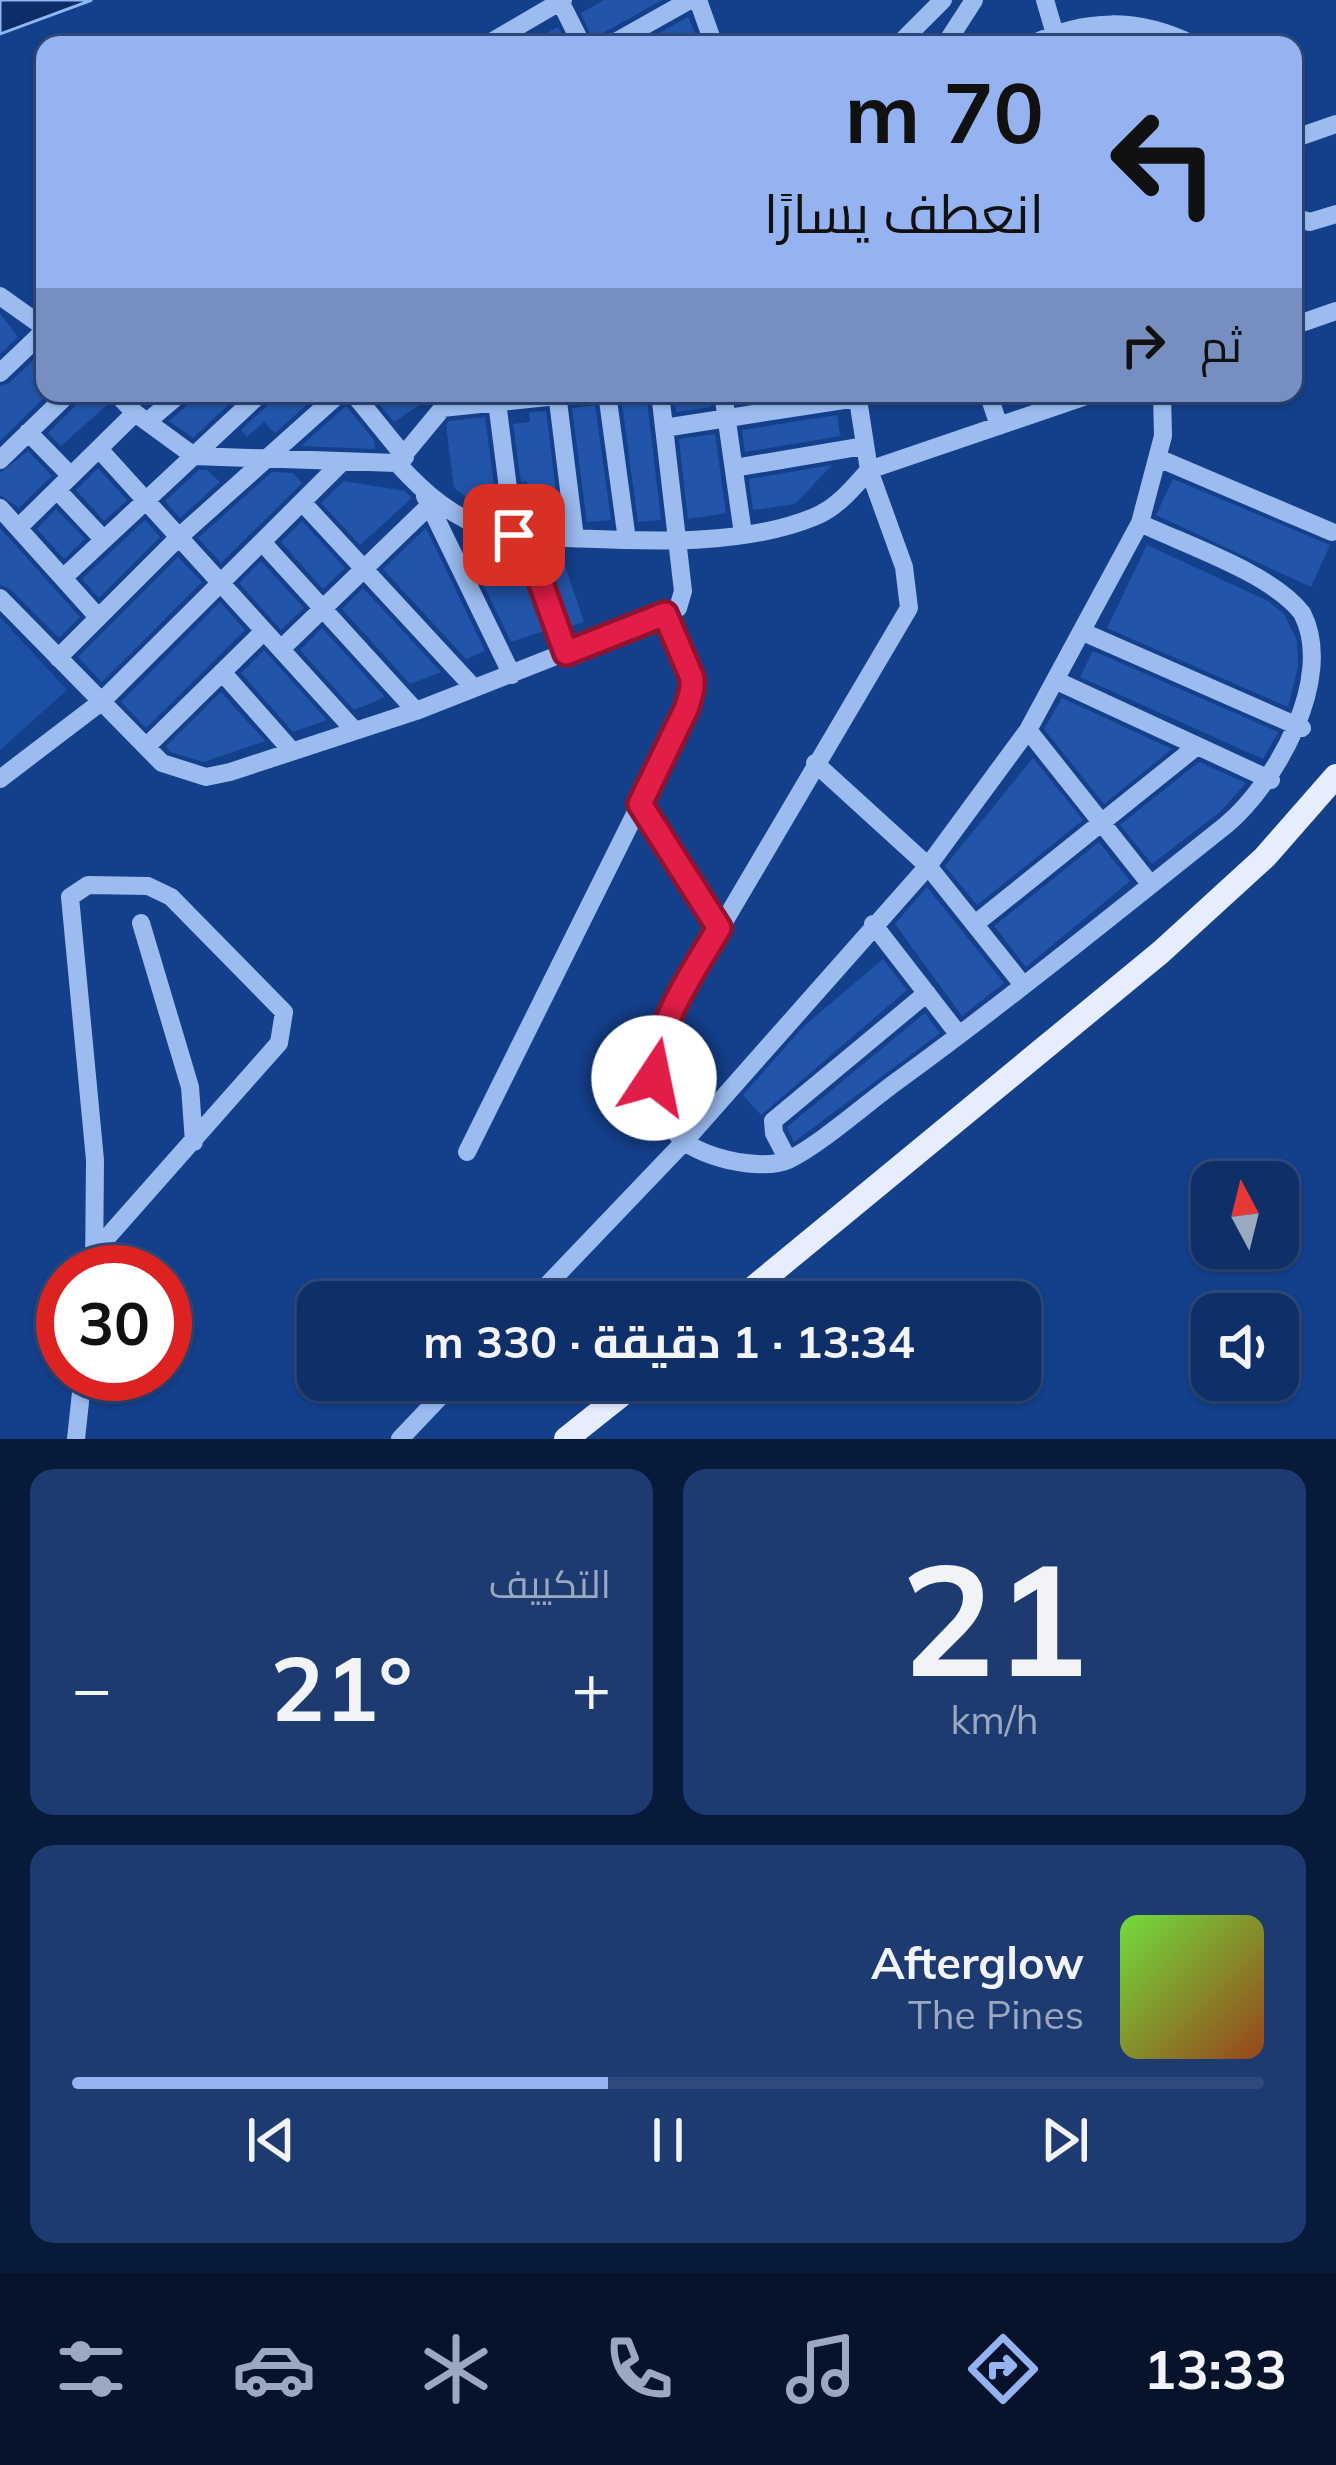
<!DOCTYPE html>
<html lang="ar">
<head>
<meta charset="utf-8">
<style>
  body { margin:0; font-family:Mulish,Cairo,sans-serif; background:#1d3b71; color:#f1f3f6; direction:rtl; height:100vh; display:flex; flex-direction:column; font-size:45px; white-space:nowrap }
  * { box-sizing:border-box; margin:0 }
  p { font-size:39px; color:#9ba9c0 }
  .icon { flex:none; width:66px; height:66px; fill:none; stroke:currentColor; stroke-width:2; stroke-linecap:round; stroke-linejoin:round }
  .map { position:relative; height:1439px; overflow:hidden; direction:ltr }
  .side { display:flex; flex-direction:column; gap:30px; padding:30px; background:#081a39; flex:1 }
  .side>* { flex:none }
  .top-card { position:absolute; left:36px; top:36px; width:1266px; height:366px; border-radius:24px; box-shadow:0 3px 9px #0004,0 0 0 3px #2f4a7c; direction:rtl; background:#95b2f1; color:#111; overflow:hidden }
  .needle { width:78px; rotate:353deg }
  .buttons { position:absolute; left:1191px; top:1161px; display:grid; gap:24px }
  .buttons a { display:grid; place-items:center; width:108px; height:108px; border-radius:24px; background:#0f2f68; box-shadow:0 3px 9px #0004,0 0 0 3px #2f4a7c; font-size:60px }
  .speed { position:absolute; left:36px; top:1245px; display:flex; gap:24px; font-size:60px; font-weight:700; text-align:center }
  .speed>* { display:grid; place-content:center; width:156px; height:156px; border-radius:50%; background:#0f2f68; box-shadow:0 3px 9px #0004,0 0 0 3px #2f4a7c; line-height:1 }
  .speed .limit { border:18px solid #d22; background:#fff; color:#111 }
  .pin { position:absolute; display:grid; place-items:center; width:102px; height:102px; color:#fff; margin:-51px; border-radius:24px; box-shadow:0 6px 18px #0006 }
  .me { position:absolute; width:132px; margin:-66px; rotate:11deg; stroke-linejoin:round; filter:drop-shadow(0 0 9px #0008) }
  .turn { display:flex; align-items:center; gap:42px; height:252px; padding:0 60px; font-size:54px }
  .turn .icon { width:156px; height:156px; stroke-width:2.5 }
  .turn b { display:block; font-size:84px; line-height:102px }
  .then { display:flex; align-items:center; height:114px; padding:0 60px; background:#0003; gap:24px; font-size:45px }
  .big { font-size:90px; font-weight:700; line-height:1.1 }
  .side .widget { flex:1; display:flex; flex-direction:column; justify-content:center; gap:18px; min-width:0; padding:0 42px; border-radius:24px; background:#1d3b71 }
  .side .dial { align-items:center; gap:0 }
  .dial b { font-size:156px; line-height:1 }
  .song { display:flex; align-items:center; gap:36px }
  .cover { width:144px; height:144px; border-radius:18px; background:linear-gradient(135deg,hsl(100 70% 55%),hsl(20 70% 35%)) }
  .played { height:12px; border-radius:6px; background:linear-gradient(90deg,#95b2f1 45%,#2f4a7c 45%) }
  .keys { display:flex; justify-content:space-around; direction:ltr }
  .heat { display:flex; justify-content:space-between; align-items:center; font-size:66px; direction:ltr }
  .side .tiles { flex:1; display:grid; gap:30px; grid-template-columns:1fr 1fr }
  .widget:last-child { grid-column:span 2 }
  .trip { position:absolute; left:297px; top:1281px; width:744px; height:120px; border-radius:24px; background:#0f2f68; box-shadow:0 3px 9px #0004,0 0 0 3px #2f4a7c; font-weight:700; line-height:120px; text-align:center; direction:rtl }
  .tab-bar { display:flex; height:192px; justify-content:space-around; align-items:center; background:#06132a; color:#9ba9c0 }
  .tab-bar .icon { width:84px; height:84px }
  .tab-bar .selected { color:#95b2f1 }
  .tab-bar b { font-size:54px; color:#f1f3f6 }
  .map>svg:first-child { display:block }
  .green { fill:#1c50a5 }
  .water { fill:#0c2d68; stroke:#8eb6f3; stroke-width:3 }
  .building { fill:#25a }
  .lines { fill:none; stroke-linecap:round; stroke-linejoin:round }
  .minor { stroke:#9cbcf0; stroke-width:18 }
  .major { stroke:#e5edff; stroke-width:24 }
  .route-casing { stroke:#92132f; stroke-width:30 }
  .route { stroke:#e11d48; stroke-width:21 }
</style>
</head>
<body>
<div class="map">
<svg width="1336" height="1439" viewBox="0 0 1336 1439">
  <rect width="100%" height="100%" fill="#143f8b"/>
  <!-- green -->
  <path class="green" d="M0,617l67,73 -67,60z"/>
  <!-- water -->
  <path class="water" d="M0,0h92l-92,34z"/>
  <!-- building -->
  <path class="building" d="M604,0h58l-59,33 -8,12 -14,-32z
    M688,17l12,28h-62z
    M558,27l9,18h-42z
    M0,313l18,24 -18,17z
    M45,349v48l-45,44v-55l9,-3z
    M83,393h20l5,11 -47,42 -13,-13 30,-30z
    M194,393h47l-48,45 -24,-17 22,-19z
    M274,393h46l-45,40 -11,-11 -17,15 -6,-7 29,-27z
    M370,393h67l-43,29z
    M674,393h36l1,14 -35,5z
    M737,393h64l-63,10z
    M647,400l14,120 -23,2 -16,-119z
    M595,405l16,115 -24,2 -15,-114z
    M346,406l28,34 1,9 -74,-3z
    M546,411l14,113h-32l-4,-15 7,-1 -4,-27 -6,1 -8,-58 17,-2 -1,-10z
    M837,415l3,21 -95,16 -3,-22z
    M485,417l10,77 -29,3 -12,-9 -8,-63 3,-4z
    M715,434l11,79 -38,6 -9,-80z
    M28,451l24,25 -33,32 -19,-13v-22z
    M832,465l-37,39 -42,6 -4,-31z
    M98,468l29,32 -23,21 -28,-31z
    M199,470h8l13,12 -40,36 -15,-17z
    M272,472l21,1 9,10 -81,80 -23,-25z
    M1173,479l157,66 -19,42 -155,-72z
    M344,481l61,10 7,7 -52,47 -39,-42z
    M56,509l29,30 -21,20 -27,-30z
    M145,520l15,17 -61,61 -17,-19z
    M302,521l43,47 -22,21 -42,-47z
    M0,528l80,89 -21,21 -49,-49 -10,-4z
    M426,528l59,123 -19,8 -83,-90z
    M1147,545l121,56 16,13 13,27 1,26 -10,40 -181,-79z
    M545,554h16l23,68 -13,4z
    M178,557l24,25 -100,100 -24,-25z
    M517,558l27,73 -33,11 -40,-83z
    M261,561l43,47 -23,22 -42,-47z
    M363,588l78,84 -31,12 -68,-75z
    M220,602l25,28 -99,98 -25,-26z
    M322,628l63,69 -31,13 -54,-60z
    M264,650l63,70 -34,12 -52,-59z
    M1093,651l185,81 -15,27 -183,-82z
    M221,692l44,49 -61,21 -34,-10 -4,-6z
    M1062,698l110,51 -68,55 -60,-75z
    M1033,758l50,62 -106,85 -32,-39z
    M1199,762l47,21 -26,29 -68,52 -32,-39z
    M1099,842l31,39 -104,86 -32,-41z
    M927,887l77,96 -42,33 -67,-92z
    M883,959l24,31 -146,125 -18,-20 60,-68z
    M925,1013l15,20 -146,109 -7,-15z"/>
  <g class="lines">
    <!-- minor -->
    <path class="minor" d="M698,0l16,45
      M1045,0l12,41
      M560,1l22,44
      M486,45l77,-45
      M610,45l80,-45
      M794,45h6
      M898,45l45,-45
      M945,45l29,-45
      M1030,45c55,-27 108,-28 164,0
      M1293,139l43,-15
      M1293,217l17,5 26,-8
      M0,296l45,32
      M1293,326l43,-15
      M0,373l45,-43
      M116,393l19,20 59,43 203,7c28,31 56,55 96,68 23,8 50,6 74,7 77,3 174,9 247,-21 23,-9 39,-29 55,-47l226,-77
      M353,393l52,64
      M557,393l18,145
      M607,393l20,147
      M723,393l20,141
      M988,393l11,33
      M497,402l17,133
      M442,408l144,-15
      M148,421l33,-28
      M664,428l193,-30
      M28,432l43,44
      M99,449l256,282
      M1158,458l174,74
      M0,460l69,-67
      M397,463l58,-70
      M734,468l130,-22
      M57,490l47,50
      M425,496l87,179
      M302,502l172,186
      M0,508l98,109
      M1140,523l23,-87 -1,-43
      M18,528l117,-115
      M524,536l42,117
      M262,542l154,169
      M63,578l198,-185
      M0,598l162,165 44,14 24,-5 186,-61 262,-103 5,-17 -23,-198
      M665,614l26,64 1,11 -52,115 79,124
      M1083,632l219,96
      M281,649l149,-144
      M58,658l121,-121 161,-144
      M222,672l69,78
      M1057,681l214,99
      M1028,730l123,155
      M146,747l118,-116
      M815,763l113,103 95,119
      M0,779l101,-77 242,-241
      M141,923l49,164 4,55
      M873,924l86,111
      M975,924l222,-178
      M467,1152l173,-348
      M788,1160l-14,-27 -1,-12 154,-128
      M94,1272l1,-112 -25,-263 18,-12 60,1 23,11 113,115 -5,31 -183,207
      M531,1302l152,-159 245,-277 100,-136 112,-207c46,22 131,50 162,90 34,65 -27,171 -76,212 -108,86 -215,173 -326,254 -31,22 -80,66 -112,81 -26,12 -95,-3 -111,-26 -27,-36 -26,-71 -12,-112l244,-414 -5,-41 -35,-97 -12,-77
      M76,1439l7,-65
      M400,1439l56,-59"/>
    <!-- major -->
    <path class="major" d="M736,1302l425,-350 104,-95 71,-81
      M566,1439l74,-59"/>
  </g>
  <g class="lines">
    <defs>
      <path id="route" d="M514,535l10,1 42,117 99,-39 27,64v11l-5,18 -47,97 79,124c-29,49 -61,92 -65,150"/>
    </defs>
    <!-- route casing -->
    <use href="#route" class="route-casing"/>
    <!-- route -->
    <use href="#route" class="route"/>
  </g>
</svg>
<div class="buttons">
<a><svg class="needle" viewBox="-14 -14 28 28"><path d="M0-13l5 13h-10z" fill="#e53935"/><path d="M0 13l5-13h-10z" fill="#9ba9c0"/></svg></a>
<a><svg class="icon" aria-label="sound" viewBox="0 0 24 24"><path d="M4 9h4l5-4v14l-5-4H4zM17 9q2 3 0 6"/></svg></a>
</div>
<div class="speed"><div class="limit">30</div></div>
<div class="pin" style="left:514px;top:535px;background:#d93025"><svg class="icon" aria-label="arrive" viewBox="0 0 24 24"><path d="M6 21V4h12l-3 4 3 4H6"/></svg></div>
<svg class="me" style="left:654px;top:1078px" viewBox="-20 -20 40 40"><circle r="19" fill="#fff"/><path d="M0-13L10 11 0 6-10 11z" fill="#e11d48"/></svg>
<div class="trip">13:34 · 1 دقيقة · 330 m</div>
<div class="top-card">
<div class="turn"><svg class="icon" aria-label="left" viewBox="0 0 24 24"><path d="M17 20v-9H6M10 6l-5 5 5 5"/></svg><div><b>70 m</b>انعطف يسارًا</div></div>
<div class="then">ثم<svg class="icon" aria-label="right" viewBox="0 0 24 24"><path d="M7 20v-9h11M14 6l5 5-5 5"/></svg></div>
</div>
</div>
<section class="side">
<div class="tiles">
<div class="widget dial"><b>21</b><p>km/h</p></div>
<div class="widget"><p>التكييف</p>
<div class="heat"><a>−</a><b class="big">21°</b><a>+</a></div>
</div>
<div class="widget">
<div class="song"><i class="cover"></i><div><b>Afterglow</b><p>The Pines</p></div></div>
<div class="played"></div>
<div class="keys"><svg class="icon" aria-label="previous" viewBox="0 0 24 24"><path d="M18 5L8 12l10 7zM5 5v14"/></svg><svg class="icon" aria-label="pause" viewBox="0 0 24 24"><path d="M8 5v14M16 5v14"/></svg><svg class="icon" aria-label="next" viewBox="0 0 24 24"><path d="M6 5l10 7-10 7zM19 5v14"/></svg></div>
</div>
</div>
</section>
<nav class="tab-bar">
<b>13:33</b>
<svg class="icon selected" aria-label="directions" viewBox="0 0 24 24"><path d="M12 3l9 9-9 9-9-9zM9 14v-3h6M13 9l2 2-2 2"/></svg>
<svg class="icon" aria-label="music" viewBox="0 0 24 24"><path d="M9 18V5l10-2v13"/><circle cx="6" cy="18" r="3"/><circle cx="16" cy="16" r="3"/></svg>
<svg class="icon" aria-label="phone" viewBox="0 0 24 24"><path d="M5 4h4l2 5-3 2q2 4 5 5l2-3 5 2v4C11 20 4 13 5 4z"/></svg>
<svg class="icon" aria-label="climate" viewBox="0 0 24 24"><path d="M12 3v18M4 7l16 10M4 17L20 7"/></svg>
<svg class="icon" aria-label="car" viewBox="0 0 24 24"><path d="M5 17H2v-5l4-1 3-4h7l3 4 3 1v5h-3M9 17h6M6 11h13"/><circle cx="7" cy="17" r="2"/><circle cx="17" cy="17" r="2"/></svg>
<svg class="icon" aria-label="filters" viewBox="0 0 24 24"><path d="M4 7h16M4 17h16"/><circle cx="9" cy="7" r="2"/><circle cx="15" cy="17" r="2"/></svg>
</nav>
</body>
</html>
